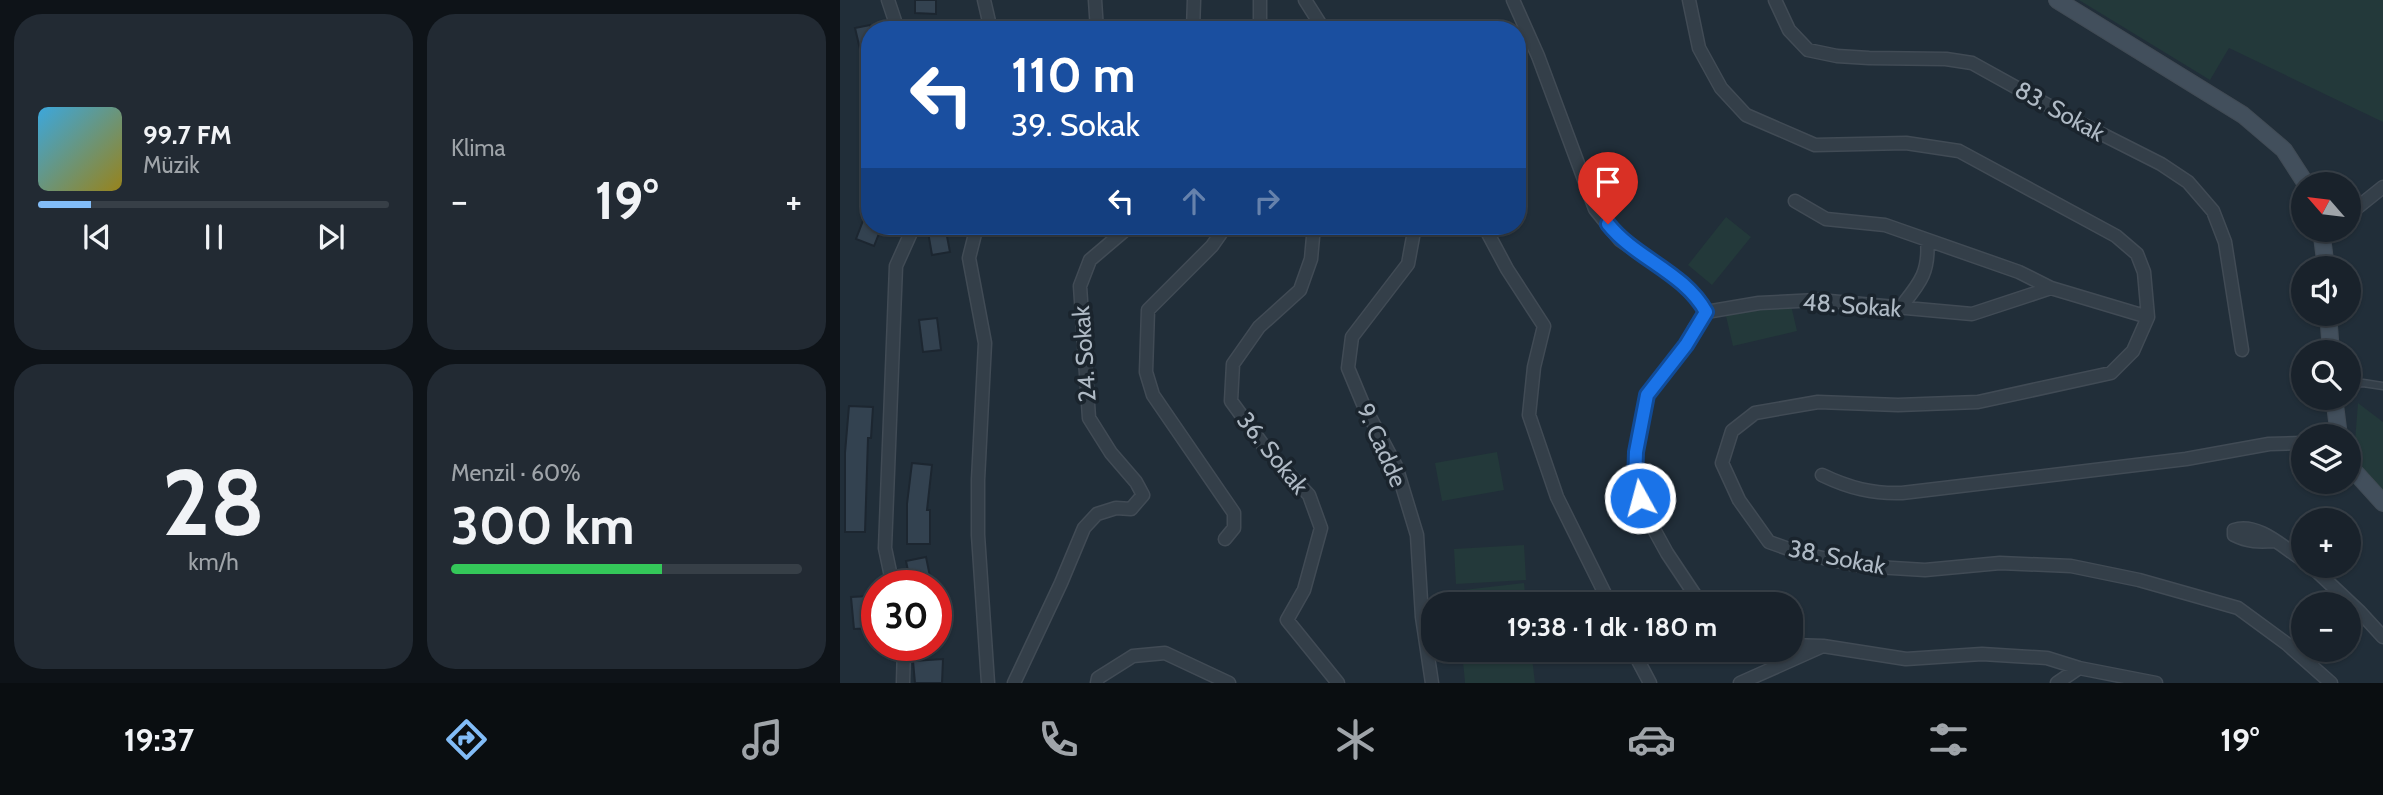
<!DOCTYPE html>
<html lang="tr">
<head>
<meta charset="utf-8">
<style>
  body { margin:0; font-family:Cabin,sans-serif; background:#222a33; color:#f1f3f6; height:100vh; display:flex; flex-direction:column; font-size:26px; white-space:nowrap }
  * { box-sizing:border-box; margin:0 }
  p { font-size:23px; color:#9fa4a9 }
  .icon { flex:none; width:38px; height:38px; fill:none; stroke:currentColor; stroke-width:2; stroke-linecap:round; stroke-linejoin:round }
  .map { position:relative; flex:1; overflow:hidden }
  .side { display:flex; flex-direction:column; gap:14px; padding:14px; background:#0e1318; width:840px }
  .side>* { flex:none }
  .hud { position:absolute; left:21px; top:21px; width:665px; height:214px; border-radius:28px; box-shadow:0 2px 5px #0004,0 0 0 2px #373f47; background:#1a4fa0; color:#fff; overflow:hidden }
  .needle { width:46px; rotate:298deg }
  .fabs { position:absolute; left:1451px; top:172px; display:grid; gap:14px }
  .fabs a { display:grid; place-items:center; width:70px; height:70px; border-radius:50%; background:#19222b; box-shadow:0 2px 5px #0004,0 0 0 2px #373f47; font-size:35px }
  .speed { position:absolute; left:21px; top:570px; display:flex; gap:14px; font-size:35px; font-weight:700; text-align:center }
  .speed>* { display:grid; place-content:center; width:91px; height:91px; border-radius:50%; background:#19222b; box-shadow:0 2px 5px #0004,0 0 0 2px #373f47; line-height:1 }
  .speed .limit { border:10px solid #d22; background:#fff; color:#111 }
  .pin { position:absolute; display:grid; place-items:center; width:60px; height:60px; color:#fff; margin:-72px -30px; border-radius:50% 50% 50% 0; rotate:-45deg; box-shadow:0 0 7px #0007 }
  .pin .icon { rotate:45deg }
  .me { position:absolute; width:77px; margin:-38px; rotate:353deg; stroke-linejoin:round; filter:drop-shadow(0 0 5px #0008) }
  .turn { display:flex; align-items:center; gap:24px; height:147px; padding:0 35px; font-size:32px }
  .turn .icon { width:91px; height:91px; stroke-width:2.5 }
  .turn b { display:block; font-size:49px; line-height:60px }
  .lanes { display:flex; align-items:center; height:66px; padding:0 35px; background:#0003; justify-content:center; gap:35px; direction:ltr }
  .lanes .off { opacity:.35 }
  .big { font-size:52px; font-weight:700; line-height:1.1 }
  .side .card { flex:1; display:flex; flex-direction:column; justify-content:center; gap:10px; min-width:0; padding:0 24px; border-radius:28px; background:#222a33 }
  .side .dial { align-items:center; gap:0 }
  .dial b { font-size:91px; line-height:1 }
  .song { display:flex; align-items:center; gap:21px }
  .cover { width:84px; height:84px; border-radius:10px; background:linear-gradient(135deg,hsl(200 70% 55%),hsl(50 70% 35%)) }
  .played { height:7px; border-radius:4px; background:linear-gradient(90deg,#82bcf7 15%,#373f47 15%) }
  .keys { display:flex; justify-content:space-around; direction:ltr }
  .heat { display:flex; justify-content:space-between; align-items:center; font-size:38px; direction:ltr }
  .charge { height:10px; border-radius:5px; background:linear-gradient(90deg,#34c759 60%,#373f47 0) }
  .side .tiles { flex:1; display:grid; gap:14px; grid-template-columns:repeat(2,1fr) }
  .trip { position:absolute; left:581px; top:592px; width:382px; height:70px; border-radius:28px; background:#19222b; box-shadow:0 2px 5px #0004,0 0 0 2px #373f47; font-weight:700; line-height:70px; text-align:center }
  .tabs { display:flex; height:112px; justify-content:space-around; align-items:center; background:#0a0e11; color:#9fa4a9 }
  .tabs .icon { width:49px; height:49px }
  .tabs .current { color:#82bcf7 }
  .tabs b { font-size:32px; color:#f1f3f6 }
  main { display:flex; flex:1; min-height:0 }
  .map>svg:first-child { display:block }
  .green { fill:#23393a }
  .building { fill:#334250; stroke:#1c2630; stroke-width:2 }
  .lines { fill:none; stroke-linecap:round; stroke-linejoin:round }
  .lane-casing { stroke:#414b55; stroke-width:9 }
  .street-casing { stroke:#414b55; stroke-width:15 }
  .secondary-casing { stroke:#414b55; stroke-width:18 }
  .lane { stroke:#343f49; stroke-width:6 }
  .street { stroke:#343f49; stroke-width:12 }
  .secondary { stroke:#424f5c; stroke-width:16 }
  .route-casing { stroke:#114b97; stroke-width:18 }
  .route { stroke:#1a73e8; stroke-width:12 }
  .labels { text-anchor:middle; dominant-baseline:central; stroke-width:7; stroke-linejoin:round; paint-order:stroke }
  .street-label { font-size:24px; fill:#afbac5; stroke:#1a242d }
</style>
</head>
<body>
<main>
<section class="side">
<div class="tiles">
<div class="card">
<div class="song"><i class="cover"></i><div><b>99.7 FM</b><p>Müzik</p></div></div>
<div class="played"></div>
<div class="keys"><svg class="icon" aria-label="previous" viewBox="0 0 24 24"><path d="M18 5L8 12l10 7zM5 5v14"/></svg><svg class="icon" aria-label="pause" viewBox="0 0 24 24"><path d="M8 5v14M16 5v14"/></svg><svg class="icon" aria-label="next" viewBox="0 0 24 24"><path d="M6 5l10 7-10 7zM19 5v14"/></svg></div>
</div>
<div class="card"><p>Klima</p>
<div class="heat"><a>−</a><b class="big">19°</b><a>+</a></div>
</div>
<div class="card dial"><b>28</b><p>km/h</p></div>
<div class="card"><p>Menzil · 60%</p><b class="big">300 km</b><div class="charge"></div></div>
</div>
</section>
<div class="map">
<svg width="1543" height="683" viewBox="0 0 1543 683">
  <rect width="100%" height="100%" fill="#212e39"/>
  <!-- green -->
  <path class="green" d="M1239,0h304v122l-154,-74 -19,32z
    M886,217l25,20 -39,48 -24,-20z
    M950,301l7,30 -64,15 -7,-30z
    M1518,403l25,19v76l-30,-31z
    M657,452l7,38 -62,11 -7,-38z
    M684,545l2,35 -70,4 -2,-35z
    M684,583l2,21h-69l-2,-13z
    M622,649h69l4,34h-70z"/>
  <!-- building -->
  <path class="building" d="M75,0h21v14l-21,-1z
    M30,25v50h-4l-11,-47z
    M29,205l1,21h12l-8,20 -18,-7z
    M87,226h18l5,26 -18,3z
    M97,318l4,32 -18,2 -4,-32z
    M9,406l24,1 -2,31h-3l-3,94h-20v-79z
    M72,463l20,2 -5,45h3v34h-23v-40z
    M86,557l6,29h-21l-5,-25z
    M29,596l3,32 -18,1 -3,-32z
    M103,659l-1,24h-27l-2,-22z"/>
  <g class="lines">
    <defs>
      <path id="lane" d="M1508,384l15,-1 20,3"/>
      <path id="street" d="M48,0l10,30
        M144,0l7,30
        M255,0l2,30
        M420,0v30
        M465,0l19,30
        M673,0l25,56 57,153 25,31 64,44 15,15 7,13
        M849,0l10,48 22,40 25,27 69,30 91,-2 53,8 157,85 21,18 7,18 4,45 -15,34 -22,22 -133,29 -80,3 -80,-3 -63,11 -23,18 -10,32 17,37 30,42 31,11 60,13 65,4 75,-7 71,3 68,14 99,28 49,36 44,39
        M935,0l14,30 19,20 29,6 32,2 77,1 26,4 108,60 81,41 27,18 25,29 12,31 17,108
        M353,30l1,-30
        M1508,215l35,-28
        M137,226l-8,32 16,85 -7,137v55l10,148
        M474,226l-3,33 -11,31 -41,37 -26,37 -2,37 35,48 43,46 12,33 -17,62 -17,30 51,63
        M575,226l-7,38 -56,73 -4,31 15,36 33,62 21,69 5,82 10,66
        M644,226l23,43 37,57 -10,41 -5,48 28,82 53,107
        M1211,288l97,29
        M1060,308c19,-24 30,-35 27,-68
        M1479,436l19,-5
        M982,475c27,13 51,19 80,18l284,-34 83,-15 34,-1
        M385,539l9,-11v-15l-81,-118 -7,-23 2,-62 64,-64 14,-20
        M1434,541c-15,1 -26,1 -40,-6v-5c24,-8 50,18 69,30
        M1470,565l50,47 23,25
        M53,586l-8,-38 11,-282 18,-40
        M861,604l-34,-51 -22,-40 -10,-31 1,-30 11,-57 39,-50 8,-16 12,-17 53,-9 59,-3 154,14 79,-26 -32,-16 -134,-47 -59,-6 -31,-18
        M950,645l33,1
        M792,649l18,34
        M63,683l1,-37
        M174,683l47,-100 23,-55 13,-14 19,-6 15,1 12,-14 -7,-13 -25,-29 -22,-35 -9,-132 10,-26 40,-34
        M257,683l1,-5 35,-22 32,-3 64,30
        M900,683l83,-37 83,13 76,-5 65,4 32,10 77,15
        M1217,683l22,-15"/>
      <path id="secondary" d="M1217,0l186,115 41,35 22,34
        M1481,229l5,39
        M1488,313l3,39
        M1494,397l5,39
        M1508,461l6,10 29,32"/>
    </defs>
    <!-- lane casing -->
    <use href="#lane" class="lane-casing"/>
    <!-- street casing -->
    <use href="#street" class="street-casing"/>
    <!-- secondary casing -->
    <use href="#secondary" class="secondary-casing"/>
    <!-- lane -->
    <use href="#lane" class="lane"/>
    <!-- street -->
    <use href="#street" class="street"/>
    <!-- secondary -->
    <use href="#secondary" class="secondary"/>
  </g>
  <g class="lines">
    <defs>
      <path id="route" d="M768,224c28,35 76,48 98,88l-20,33 -39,50 -11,57 -1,30 5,16"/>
    </defs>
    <!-- route casing -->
    <use href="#route" class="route-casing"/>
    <!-- route -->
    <use href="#route" class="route"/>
  </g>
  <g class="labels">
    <!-- street labels -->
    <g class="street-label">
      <text transform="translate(1220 111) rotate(29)">83. Sokak</text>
      <text transform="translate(1012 305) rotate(4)">48. Sokak</text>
      <text transform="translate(244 354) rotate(-94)">24. Sokak</text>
      <text transform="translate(542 445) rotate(66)">9. Cadde</text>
      <text transform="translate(433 453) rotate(51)">36. Sokak</text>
      <text transform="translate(997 557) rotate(11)">38. Sokak</text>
    </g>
  </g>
</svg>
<div class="fabs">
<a><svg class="needle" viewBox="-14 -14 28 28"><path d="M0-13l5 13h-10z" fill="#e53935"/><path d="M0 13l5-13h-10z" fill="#9fa4a9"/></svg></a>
<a><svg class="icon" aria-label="sound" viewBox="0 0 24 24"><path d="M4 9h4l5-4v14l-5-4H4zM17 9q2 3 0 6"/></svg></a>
<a><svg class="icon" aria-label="search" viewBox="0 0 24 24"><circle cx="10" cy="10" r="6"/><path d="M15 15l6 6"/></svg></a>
<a><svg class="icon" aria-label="layers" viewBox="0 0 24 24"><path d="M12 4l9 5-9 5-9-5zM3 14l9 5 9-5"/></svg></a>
<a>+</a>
<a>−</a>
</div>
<div class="speed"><div class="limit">30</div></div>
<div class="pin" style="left:768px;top:224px;background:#d93025"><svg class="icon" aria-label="arrive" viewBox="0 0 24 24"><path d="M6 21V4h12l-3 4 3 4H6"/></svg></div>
<svg class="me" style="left:800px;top:498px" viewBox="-20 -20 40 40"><circle r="17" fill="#1a73e8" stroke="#fff" stroke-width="3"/><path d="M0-11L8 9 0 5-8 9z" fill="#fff"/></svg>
<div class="trip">19:38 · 1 dk · 180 m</div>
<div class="hud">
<div class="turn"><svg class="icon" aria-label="left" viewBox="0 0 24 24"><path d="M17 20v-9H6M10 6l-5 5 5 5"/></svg><div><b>110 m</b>39. Sokak</div></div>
<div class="lanes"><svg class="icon" aria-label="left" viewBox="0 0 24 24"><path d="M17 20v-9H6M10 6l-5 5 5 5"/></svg><svg class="icon off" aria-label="ahead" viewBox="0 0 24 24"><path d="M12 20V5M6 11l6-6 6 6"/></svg><svg class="icon off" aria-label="right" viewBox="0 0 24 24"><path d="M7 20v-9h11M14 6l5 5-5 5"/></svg></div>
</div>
</div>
</main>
<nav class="tabs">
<b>19:37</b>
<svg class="icon current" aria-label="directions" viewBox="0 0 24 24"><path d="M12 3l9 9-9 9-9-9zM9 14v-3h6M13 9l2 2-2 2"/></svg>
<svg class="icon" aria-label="music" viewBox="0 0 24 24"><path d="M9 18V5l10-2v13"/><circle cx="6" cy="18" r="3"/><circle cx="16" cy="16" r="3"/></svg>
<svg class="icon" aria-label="phone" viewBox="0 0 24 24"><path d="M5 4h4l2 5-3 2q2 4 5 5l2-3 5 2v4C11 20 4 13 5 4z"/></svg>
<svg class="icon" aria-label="climate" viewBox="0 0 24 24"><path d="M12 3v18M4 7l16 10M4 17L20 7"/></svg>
<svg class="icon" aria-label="car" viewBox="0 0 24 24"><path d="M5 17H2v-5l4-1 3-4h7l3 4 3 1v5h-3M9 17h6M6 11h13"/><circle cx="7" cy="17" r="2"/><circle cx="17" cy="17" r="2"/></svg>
<svg class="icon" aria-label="filters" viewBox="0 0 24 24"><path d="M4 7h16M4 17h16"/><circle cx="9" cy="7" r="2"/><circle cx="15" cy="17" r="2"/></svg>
<b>19°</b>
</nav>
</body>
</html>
